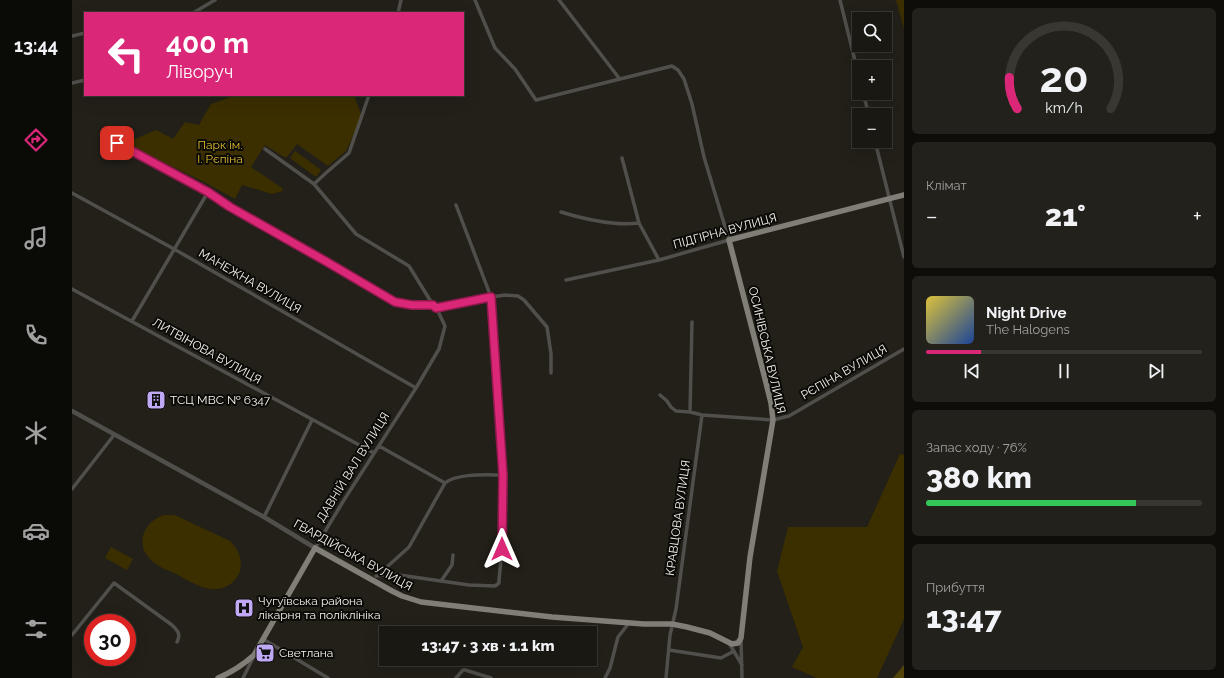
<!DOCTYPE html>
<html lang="uk">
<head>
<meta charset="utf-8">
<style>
  body { margin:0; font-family:Raleway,sans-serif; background:#23211b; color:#f1f3f6; height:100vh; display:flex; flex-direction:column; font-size:15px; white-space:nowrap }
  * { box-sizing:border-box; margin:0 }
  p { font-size:13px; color:#9fa09f }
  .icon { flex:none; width:22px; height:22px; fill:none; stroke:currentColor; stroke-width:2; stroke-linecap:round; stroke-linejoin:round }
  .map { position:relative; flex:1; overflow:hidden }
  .sheet { display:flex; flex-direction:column; gap:8px; padding:8px; background:#0e0d0a; width:320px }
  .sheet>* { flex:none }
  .guide { position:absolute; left:12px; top:12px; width:380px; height:84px; border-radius:0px; box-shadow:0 4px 16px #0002,0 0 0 1px #383732; background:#db2777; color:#fff; overflow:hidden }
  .buttons { position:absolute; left:780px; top:12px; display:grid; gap:8px }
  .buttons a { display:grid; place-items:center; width:40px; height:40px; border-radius:0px; background:#1a1812; box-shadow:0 4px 16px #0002,0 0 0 1px #383732; font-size:20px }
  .speed { position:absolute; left:12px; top:614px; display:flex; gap:8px; font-size:20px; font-weight:700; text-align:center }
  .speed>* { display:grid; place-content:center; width:52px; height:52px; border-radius:50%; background:#1a1812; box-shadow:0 4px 16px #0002,0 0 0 1px #383732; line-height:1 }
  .speed .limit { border:6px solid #d22; background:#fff; color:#111 }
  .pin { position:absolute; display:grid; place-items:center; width:34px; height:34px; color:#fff; margin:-17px; border-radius:8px; box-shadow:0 2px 6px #0006 }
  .me { position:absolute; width:44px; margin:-22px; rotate:0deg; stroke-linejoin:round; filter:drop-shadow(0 0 3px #0008) }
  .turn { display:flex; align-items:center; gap:14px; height:84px; padding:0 16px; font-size:18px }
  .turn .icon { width:52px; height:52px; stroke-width:2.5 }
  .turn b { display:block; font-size:28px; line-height:34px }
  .big { font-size:30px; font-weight:800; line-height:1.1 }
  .sheet .widget { flex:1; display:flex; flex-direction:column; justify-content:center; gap:6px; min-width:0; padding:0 14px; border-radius:6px; background:#23211b }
  .sheet .dial { align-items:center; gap:0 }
  .dial svg { height:104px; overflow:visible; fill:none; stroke:#383732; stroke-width:7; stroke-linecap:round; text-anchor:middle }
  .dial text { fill:#f1f3f6; stroke:none }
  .song { display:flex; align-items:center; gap:12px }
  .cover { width:48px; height:48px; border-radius:6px; background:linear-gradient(135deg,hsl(50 70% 55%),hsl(220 70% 35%)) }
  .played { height:4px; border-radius:2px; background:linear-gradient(90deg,#db2777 20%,#383732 20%) }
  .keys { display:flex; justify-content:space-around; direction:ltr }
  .heat { display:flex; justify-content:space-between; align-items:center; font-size:22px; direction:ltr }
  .charge { height:6px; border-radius:3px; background:linear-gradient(90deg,#34c759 76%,#383732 0) }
  .trip { position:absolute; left:307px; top:626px; width:218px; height:40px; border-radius:0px; background:#1a1812; box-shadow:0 4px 16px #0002,0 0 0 1px #383732; font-weight:800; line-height:40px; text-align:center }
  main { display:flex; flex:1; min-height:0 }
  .menu { display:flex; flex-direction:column; width:72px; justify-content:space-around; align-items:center; background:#0a0a07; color:#9fa09f }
  .menu .icon { width:28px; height:28px }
  .menu .on { color:#db2777 }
  .menu b { font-size:18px; color:#f1f3f6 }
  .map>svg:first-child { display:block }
  .green { fill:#3b2f00 }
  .water { fill:#52440a }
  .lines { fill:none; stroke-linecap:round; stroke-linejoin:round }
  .minor { stroke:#514f4b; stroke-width:3.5 }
  .tertiary { stroke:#514f4b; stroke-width:4.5 }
  .primary { stroke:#807e76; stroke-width:5.5 }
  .route-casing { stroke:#8e194d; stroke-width:10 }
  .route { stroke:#db2777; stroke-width:7 }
  .labels { text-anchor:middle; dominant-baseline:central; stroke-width:4; stroke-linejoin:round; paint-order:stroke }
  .park-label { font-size:12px; fill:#dfbd2d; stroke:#0b0a07 }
  .street-label { font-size:12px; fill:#f4f3ed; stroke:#0b0a07 }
  .poi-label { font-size:12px; fill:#f4f3ed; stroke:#0b0a07; text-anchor:start }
</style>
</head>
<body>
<main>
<nav class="menu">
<b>13:44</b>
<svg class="icon on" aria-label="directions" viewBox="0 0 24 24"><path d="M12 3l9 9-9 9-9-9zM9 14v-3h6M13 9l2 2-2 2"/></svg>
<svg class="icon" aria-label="music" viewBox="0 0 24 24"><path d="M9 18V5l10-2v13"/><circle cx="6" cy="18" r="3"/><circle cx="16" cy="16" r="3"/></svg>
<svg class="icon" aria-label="phone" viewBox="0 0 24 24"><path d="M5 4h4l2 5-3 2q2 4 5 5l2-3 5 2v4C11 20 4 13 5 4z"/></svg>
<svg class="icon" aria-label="climate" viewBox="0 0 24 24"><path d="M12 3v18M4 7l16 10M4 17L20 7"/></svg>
<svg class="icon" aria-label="car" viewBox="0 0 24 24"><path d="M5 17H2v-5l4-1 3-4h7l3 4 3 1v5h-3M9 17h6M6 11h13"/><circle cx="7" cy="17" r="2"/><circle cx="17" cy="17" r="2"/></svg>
<svg class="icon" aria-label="filters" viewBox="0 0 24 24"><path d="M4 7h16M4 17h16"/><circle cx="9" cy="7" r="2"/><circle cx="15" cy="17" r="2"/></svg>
</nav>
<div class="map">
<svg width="832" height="678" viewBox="0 0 832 678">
  <rect width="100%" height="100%" fill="#222018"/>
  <!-- green -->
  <path class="green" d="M824,0h8v29z
    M164,95h118l8,22 -16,34 -18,15 -31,-22 -10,13h-3l-19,-12 -14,22 31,21 1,3 -11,3 -30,-9 -7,14 -29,-16 -74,-36 -2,-6 26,-11 17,9 12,-17 14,3 12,-21z
    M223,151l26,19 -5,7 -26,-19z
    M828,454l4,1v164l-27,59h-60l-25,-11 11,-20 -26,-76 11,-44h79z
    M92,515h10l5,2 51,24c8,8 13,18 10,30 -2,6 -6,11 -11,14 -18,11 -36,-2 -51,-10 -10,-5 -23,-9 -29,-17 -14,-16 -4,-37 15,-43z
    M39,547l22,12 -6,11 -22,-12z"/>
  <!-- water -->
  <path class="water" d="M832,665v13h-11z"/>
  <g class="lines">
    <!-- minor -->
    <path class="minor" d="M403,0l20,48 20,21 21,31 136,-34 6,4 6,9 8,25 12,53 25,83 -70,20 -93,20
      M487,0l60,78
      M768,0l19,77
      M121,13l22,-13
      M326,13l3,-13
      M0,36l13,-3
      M0,83l13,-3
      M791,93l6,22
      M32,136l104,56 22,15 97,54 68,41 17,3h21
      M803,141l29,116
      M193,149l49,35 42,50 53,32 24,39 3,2 9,19 -6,23 -23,39 -72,112 -29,48
      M550,158l17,65 20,37
      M242,184l13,-12 22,-19 20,-58
      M0,193l102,56 242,139
      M489,212c23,7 54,14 78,11
      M0,289l302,164
      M364,307l55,-10 14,-2 13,1 6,4 23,27 4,27v19
      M60,321l76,-129
      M588,395l7,6 4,6 5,4 14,1 12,3 71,5 16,-4 115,-67
      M618,412l2,-90
      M307,446l66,37
      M0,489l42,-54
      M192,517l48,-97
      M306,575l31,-28 36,-64c12,-10 42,-8 58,-8
      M304,576l16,-2 77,11 26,1 4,-3v-3l3,-31 1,-74 -12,-178 -35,-92
      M369,581l11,-16 1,-10
      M0,635l42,-52 58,42c6,6 9,9 5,17
      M191,639l65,39
      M669,639l1,39
      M657,643l13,22
      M597,650l52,8 13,-7
      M171,678l10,-20
      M384,678l7,-8h2l26,8
      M533,678l5,-10 8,-31 11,-14
      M594,678l4,-43 6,-26 26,-194"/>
    <!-- tertiary -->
    <path class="tertiary" d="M0,411l192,106 51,31"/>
    <!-- primary -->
    <path class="primary" d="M146,678c14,-6 25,-13 36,-23l61,-107 77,43 10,5 19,6 131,15 92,7h28l15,3 23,6 22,11 6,-1 3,-5 9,-81 23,-137 -2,-17 -8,-32 -34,-131 175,-45"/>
  </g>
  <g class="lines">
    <defs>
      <path id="route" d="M45,143l91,49 22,15 97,55 68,40 17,3h21l3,3 55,-11 12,178 -1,74"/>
    </defs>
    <!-- route casing -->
    <use href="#route" class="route-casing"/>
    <!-- route -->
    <use href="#route" class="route"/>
  </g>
  <!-- icons -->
  <defs>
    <symbol id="building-square" viewBox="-11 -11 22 22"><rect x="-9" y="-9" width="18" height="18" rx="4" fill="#bfa8f4" stroke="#0b0a07"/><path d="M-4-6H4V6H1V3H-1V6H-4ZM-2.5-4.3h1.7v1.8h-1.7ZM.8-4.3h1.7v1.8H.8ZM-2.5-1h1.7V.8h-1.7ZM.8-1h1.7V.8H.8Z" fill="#111"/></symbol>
    <symbol id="hospital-square" viewBox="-11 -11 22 22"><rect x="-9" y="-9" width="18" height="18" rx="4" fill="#bfa8f4" stroke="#0b0a07"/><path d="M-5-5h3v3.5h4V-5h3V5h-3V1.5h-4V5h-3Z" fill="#111"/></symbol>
    <symbol id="supermarket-square" viewBox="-11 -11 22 22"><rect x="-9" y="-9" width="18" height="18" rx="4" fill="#bfa8f4" stroke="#0b0a07"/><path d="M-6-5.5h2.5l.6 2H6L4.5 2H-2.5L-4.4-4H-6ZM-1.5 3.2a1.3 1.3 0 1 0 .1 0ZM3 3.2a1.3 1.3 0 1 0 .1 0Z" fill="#111"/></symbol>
  </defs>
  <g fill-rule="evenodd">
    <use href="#building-square" x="73" y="389" width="22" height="22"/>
    <use href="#hospital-square" x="161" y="597" width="22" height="22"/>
    <use href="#supermarket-square" x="182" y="642" width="22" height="22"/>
  </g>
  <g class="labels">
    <!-- park labels -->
    <g class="park-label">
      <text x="148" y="145">Парк ім.<tspan x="148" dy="14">І. Рєпіна</tspan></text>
    </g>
    <!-- street labels -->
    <g class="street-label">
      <text transform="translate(653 231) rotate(-15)">ПІДГІРНА ВУЛИЦЯ</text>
      <text transform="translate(178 281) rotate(30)">МАНЕЖНА ВУЛИЦЯ</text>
      <text transform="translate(695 350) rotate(77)">ОСИНІВСЬКА ВУЛИЦЯ</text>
      <text transform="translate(135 351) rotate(29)">ЛИТВІНОВА ВУЛИЦЯ</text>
      <text transform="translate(772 372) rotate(-30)">РЄПІНА ВУЛИЦЯ</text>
      <text transform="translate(281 467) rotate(-58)">ДАВНІЙ ВАЛ ВУЛИЦЯ</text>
      <text transform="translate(606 518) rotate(-82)">КРАВЦОВА ВУЛИЦЯ</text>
      <text transform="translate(281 555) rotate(29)">ГВАРДІЙСЬКА ВУЛИЦЯ</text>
    </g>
    <!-- poi labels -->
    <g class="poi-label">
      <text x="98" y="400">ТСЦ МВС № 6347</text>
      <text x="186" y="601">Чугуївська района<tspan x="186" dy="14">лікарня та поліклініка</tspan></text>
      <text x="207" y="653">Светлана</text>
    </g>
  </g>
</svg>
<div class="buttons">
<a><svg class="icon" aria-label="search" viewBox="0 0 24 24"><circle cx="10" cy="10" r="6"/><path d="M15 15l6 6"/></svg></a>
<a>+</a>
<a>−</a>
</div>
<div class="speed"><div class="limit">30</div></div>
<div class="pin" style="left:45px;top:143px;background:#d93025"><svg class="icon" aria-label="arrive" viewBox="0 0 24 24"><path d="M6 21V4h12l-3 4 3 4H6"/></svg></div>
<svg class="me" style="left:430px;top:549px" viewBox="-20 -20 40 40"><path d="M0-17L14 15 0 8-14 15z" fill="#db2777" stroke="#fff" stroke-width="4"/></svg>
<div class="trip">13:47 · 3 хв · 1.1 km</div>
<div class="guide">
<div class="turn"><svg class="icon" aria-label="left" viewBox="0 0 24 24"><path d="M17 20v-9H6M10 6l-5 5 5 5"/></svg><div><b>400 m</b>Ліворуч</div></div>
</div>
</div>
<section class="sheet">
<div class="widget dial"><svg viewBox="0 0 100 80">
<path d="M14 69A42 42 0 1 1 86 69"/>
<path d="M14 69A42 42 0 0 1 8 45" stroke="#db2777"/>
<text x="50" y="56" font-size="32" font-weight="700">20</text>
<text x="50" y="72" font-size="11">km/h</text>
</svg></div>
<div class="widget"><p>Клімат</p>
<div class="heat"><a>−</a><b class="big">21°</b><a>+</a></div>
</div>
<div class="widget">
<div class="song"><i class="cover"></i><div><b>Night Drive</b><p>The Halogens</p></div></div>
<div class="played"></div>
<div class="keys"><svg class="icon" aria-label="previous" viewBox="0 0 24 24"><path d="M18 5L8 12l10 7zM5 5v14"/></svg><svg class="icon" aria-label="pause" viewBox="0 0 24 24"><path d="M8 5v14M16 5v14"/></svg><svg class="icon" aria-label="next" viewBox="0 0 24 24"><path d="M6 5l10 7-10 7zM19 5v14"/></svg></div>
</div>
<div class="widget"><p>Запас ходу · 76%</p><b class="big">380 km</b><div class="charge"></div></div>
<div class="widget"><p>Прибуття</p><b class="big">13:47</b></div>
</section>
</main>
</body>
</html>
